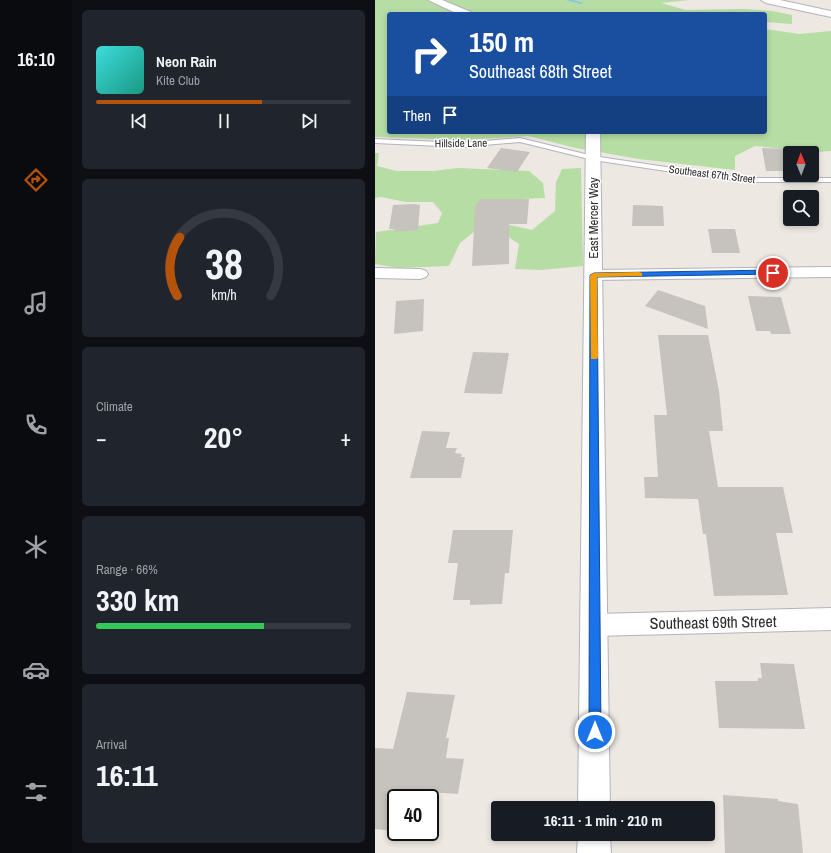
<!DOCTYPE html>
<html lang="en">
<head>
<meta charset="utf-8">
<style>
  body { margin:0; font-family:"Archivo Narrow",sans-serif; background:#20242c; color:#f1f3f6; height:100vh; display:flex; flex-direction:column; font-size:15px; white-space:nowrap }
  * { box-sizing:border-box; margin:0 }
  p { font-size:13px; color:#9ea1a6 }
  .icon { flex:none; width:22px; height:22px; fill:none; stroke:currentColor; stroke-width:2; stroke-linecap:round; stroke-linejoin:round }
  .map { position:relative; flex:1; overflow:hidden }
  .panel { display:flex; flex-direction:column; gap:10px; padding:10px; background:#0d0f14; width:303px }
  .panel>* { flex:none }
  .banner { position:absolute; left:12px; top:12px; width:380px; height:122px; border-radius:4px; box-shadow:0 2px 6px #0003; background:#1a4fa0; color:#fff; overflow:hidden }
  .needle { width:26px; rotate:359deg }
  .tools { position:absolute; left:408px; top:146px; display:grid; gap:8px }
  .tools a { display:grid; place-items:center; width:36px; height:36px; border-radius:4px; background:#171b24; box-shadow:0 2px 6px #0003; font-size:20px }
  .speed { position:absolute; left:12px; top:789px; display:flex; gap:8px; font-size:20px; font-weight:700; text-align:center }
  .speed>* { display:grid; place-content:center; width:52px; height:52px; border-radius:50%; background:#171b24; box-shadow:0 2px 6px #0003; line-height:1 }
  .speed .limit { border:2px solid #111; border-radius:6px; background:#fff; color:#111 }
  .pin { position:absolute; display:grid; place-items:center; width:34px; height:34px; color:#fff; margin:-17px; border:2px solid #fff; border-radius:50%; box-shadow:0 1px 4px #0007 }
  .me { position:absolute; width:44px; margin:-22px; rotate:0deg; stroke-linejoin:round; filter:drop-shadow(0 0 3px #0008) }
  .turn { display:flex; align-items:center; gap:14px; height:84px; padding:0 16px; font-size:18px }
  .turn .icon { width:52px; height:52px; stroke-width:2.5 }
  .turn b { display:block; font-size:28px; line-height:34px }
  .then { display:flex; align-items:center; height:38px; padding:0 16px; background:#0003; gap:8px; font-size:15px }
  .big { font-size:30px; font-weight:800; line-height:1.1 }
  .panel .card { flex:1; display:flex; flex-direction:column; justify-content:center; gap:6px; min-width:0; padding:0 14px; border-radius:6px; background:#20242c }
  .panel .dial { align-items:center; gap:0 }
  .dial svg { height:104px; overflow:visible; fill:none; stroke:#363941; stroke-width:7; stroke-linecap:round; text-anchor:middle }
  .dial text { fill:#f1f3f6; stroke:none }
  .song { display:flex; align-items:center; gap:12px }
  .cover { width:48px; height:48px; border-radius:6px; background:linear-gradient(135deg,hsl(180 70% 55%),hsl(170 70% 35%)) }
  .played { height:4px; border-radius:2px; background:linear-gradient(90deg,#b45309 65%,#363941 65%) }
  .keys { display:flex; justify-content:space-around; direction:ltr }
  .heat { display:flex; justify-content:space-between; align-items:center; font-size:22px; direction:ltr }
  .charge { height:6px; border-radius:3px; background:linear-gradient(90deg,#34c759 66%,#363941 0) }
  .trip { position:absolute; left:116px; top:801px; width:224px; height:40px; border-radius:4px; background:#171b24; box-shadow:0 2px 6px #0003; font-weight:800; line-height:40px; text-align:center }
  main { display:flex; flex:1; min-height:0 }
  .menu { display:flex; flex-direction:column; width:72px; justify-content:space-around; align-items:center; background:#090b0e; color:#9ea1a6 }
  .menu .icon { width:28px; height:28px }
  .menu .on { color:#b45309 }
  .menu b { font-size:18px; color:#f1f3f6 }
  .map>svg:first-child { display:block }
  .green { fill:#b6dda4 }
  .lines { fill:none; stroke-linecap:round; stroke-linejoin:round }
  .stream { fill:#81c6e3; fill-rule:evenodd }
  .building { fill:#c6c2bd }
  .service-casing { stroke:#b2b3bc; stroke-width:2 }
  .minor-casing { stroke:#b2b3bc; stroke-width:2 }
  .tertiary-casing { stroke:#b2b3bc; stroke-width:2 }
  .service { fill:#fff; fill-rule:evenodd }
  .minor { fill:#fff; fill-rule:evenodd }
  .tertiary { fill:#fff; fill-rule:evenodd }
  .route { fill:#1a73e8; stroke:#114b97 }
  .slow { fill:#f59e0b }
  .labels { text-anchor:middle; dominant-baseline:central; stroke-width:3; stroke-linejoin:round; paint-order:stroke }
  .far-street-label { font-size:11px; fill:#2d2d2d; stroke:#fff }
  .street-label { font-size:13px; fill:#2d2d2d; stroke:#fff }
  .near-street-label { font-size:16px; fill:#2d2d2d; stroke:#fff }
</style>
</head>
<body>
<main>
<nav class="menu">
<b>16:10</b>
<svg class="icon on" aria-label="directions" viewBox="0 0 24 24"><path d="M12 3l9 9-9 9-9-9zM9 14v-3h6M13 9l2 2-2 2"/></svg>
<svg class="icon" aria-label="music" viewBox="0 0 24 24"><path d="M9 18V5l10-2v13"/><circle cx="6" cy="18" r="3"/><circle cx="16" cy="16" r="3"/></svg>
<svg class="icon" aria-label="phone" viewBox="0 0 24 24"><path d="M5 4h4l2 5-3 2q2 4 5 5l2-3 5 2v4C11 20 4 13 5 4z"/></svg>
<svg class="icon" aria-label="climate" viewBox="0 0 24 24"><path d="M12 3v18M4 7l16 10M4 17L20 7"/></svg>
<svg class="icon" aria-label="car" viewBox="0 0 24 24"><path d="M5 17H2v-5l4-1 3-4h7l3 4 3 1v5h-3M9 17h6M6 11h13"/><circle cx="7" cy="17" r="2"/><circle cx="17" cy="17" r="2"/></svg>
<svg class="icon" aria-label="filters" viewBox="0 0 24 24"><path d="M4 7h16M4 17h16"/><circle cx="9" cy="7" r="2"/><circle cx="15" cy="17" r="2"/></svg>
</nav>
<section class="panel">
<div class="card">
<div class="song"><i class="cover"></i><div><b>Neon Rain</b><p>Kite Club</p></div></div>
<div class="played"></div>
<div class="keys"><svg class="icon" aria-label="previous" viewBox="0 0 24 24"><path d="M18 5L8 12l10 7zM5 5v14"/></svg><svg class="icon" aria-label="pause" viewBox="0 0 24 24"><path d="M8 5v14M16 5v14"/></svg><svg class="icon" aria-label="next" viewBox="0 0 24 24"><path d="M6 5l10 7-10 7zM19 5v14"/></svg></div>
</div>
<div class="card dial"><svg viewBox="0 0 100 80">
<path d="M14 69A42 42 0 1 1 86 69"/>
<path d="M14 69A42 42 0 0 1 16 24" stroke="#b45309"/>
<text x="50" y="56" font-size="32" font-weight="700">38</text>
<text x="50" y="72" font-size="11">km/h</text>
</svg></div>
<div class="card"><p>Climate</p>
<div class="heat"><a>−</a><b class="big">20°</b><a>+</a></div>
</div>
<div class="card"><p>Range · 66%</p><b class="big">330 km</b><div class="charge"></div></div>
<div class="card"><p>Arrival</p><b class="big">16:11</b></div>
</section>
<div class="map">
<svg width="456" height="853" viewBox="0 0 456 853">
  <rect width="100%" height="100%" fill="#ede8e2"/>
  <!-- green -->
  <path class="green" d="M0,0h314l-28,3 25,7 58,-1 28,2 20,4v9l-27,-2v-8h-376v118h376v-103l34,5 32,-3v120l-14,1 -62,-6 -20,10v14l-96,-11 -63,-11 -48,-12 -64,4 -89,-3z
    M0,153h4l-2,13 20,5h36l25,-3 71,3 14,12 2,15 -49,2 -8,14 22,11 22,5 23,-19 1,-29 6,-13 19,-1 2,98 -42,4 -26,-1 4,-25 -12,-8 -32,-5 -15,12 -11,23 -51,2 -23,-4 1,-32 62,-9 4,-10 -9,-11h-27l-25,-5 -6,1z"/>
  <g class="lines">
    <!-- stream -->
    <path class="stream" d="M191,0h7l10,3 -2,1z"/>
  </g>
  <!-- building -->
  <path class="building" d="M126,148l29,4 -13,20 -30,-4z
    M387,148l28,1v22h-24z
    M105,199h49l-2,25h-18v40l-37,2 3,-59z
    M39,204l6,1 -2,25 -23,2v-3h-6l4,-24z
    M258,205l30,1 1,20h-32z
    M333,229h27l5,24h-28z
    M283,290l47,16 3,23 -63,-23z
    M373,296l33,1 10,37h-20l-1,-3h-14z
    M49,299l-1,32 -29,3 2,-33z
    M283,335h50l11,56 4,40h-14l9,56h65l10,46h-17l12,62 -74,1 -8,-62h-3l-5,-35 -53,-1 -1,-21h14l-4,-62h13z
    M98,352l36,1 -7,41 -38,-1z
    M47,431l28,1 -4,16h11l-2,5 7,1 -1,3h4l-4,21h-51z
    M78,530h60l-4,43h-4l-3,31 -32,1v-5h-17l5,-37h-10z
    M385,663l34,1 11,65 -86,-1 -4,-47h43v-3h4z
    M32,692l48,3 -9,43h3l-3,20 18,1 -6,35 -56,-4 -2,8h-4v17l-4,16 -17,-2v-81l18,1z
    M348,795l55,4v2l20,3 5,49h-78z"/>
  <g class="lines">
    <defs>
      <path id="service" d="M145,138l73,18 113,17 49,5h76v4h-76l-49,-5 -113,-17 -73,-18 -58,5 -87,-4v-4l87,4z"/>
      <path id="minor" d="M386,0h19l51,11v6l-65,-14z
        M456,267v10l-237,3 -6,-2 -2,-3 2,-3 6,-2z
        M0,268l45,1 6,2 2,3 -2,3 -6,2 -45,-1z
        M456,608v22l-236,6 -9,-3 -3,-8 3,-8 9,-3z"/>
      <path id="tertiary" d="M53,0h14l29,12 1,2h-14z
        M211,132h14l10,676h-32z
        M203,834h32l1,19h-34z"/>
    </defs>
    <!-- service casing -->
    <use href="#service" class="service-casing"/>
    <!-- minor casing -->
    <use href="#minor" class="minor-casing"/>
    <!-- tertiary casing -->
    <use href="#tertiary" class="tertiary-casing"/>
    <!-- service -->
    <use href="#service" class="service"/>
    <!-- minor -->
    <use href="#minor" class="minor"/>
    <!-- tertiary -->
    <use href="#tertiary" class="tertiary"/>
  </g>
  <!-- route -->
  <path class="route" d="M398,270l2,1v3l-178,3 4,455 -2,4 -4,2 -5,-2 -1,-4 1,-457 4,-2z"/>
  <!-- slow -->
  <path class="slow" d="M264,272l3,1v3l-45,1 1,80 -1,2h-6l-1,-84 4,-2z"/>
  <g class="labels">
    <!-- far-street labels -->
    <g class="far-street-label">
      <text transform="translate(86 143) rotate(-1)">Hillside Lane</text>
      <text transform="translate(337 174) rotate(7)">Southeast 67th Street</text>
    </g>
    <!-- street labels -->
    <g class="street-label">
      <text transform="translate(218 218) rotate(-90)">East Mercer Way</text>
    </g>
    <!-- near-street labels -->
    <g class="near-street-label">
      <text transform="translate(338 622) rotate(-1)">Southeast 69th Street</text>
    </g>
  </g>
</svg>
<div class="tools">
<a><svg class="needle" viewBox="-14 -14 28 28"><path d="M0-13l5 13h-10z" fill="#e53935"/><path d="M0 13l5-13h-10z" fill="#9ea1a6"/></svg></a>
<a><svg class="icon" aria-label="search" viewBox="0 0 24 24"><circle cx="10" cy="10" r="6"/><path d="M15 15l6 6"/></svg></a>
</div>
<div class="speed"><div class="limit">40</div></div>
<div class="pin" style="left:398px;top:273px;background:#d93025"><svg class="icon" aria-label="arrive" viewBox="0 0 24 24"><path d="M6 21V4h12l-3 4 3 4H6"/></svg></div>
<svg class="me" style="left:220px;top:732px" viewBox="-20 -20 40 40"><circle r="17" fill="#1a73e8" stroke="#fff" stroke-width="3"/><path d="M0-11L8 9 0 5-8 9z" fill="#fff"/></svg>
<div class="trip">16:11 · 1 min · 210 m</div>
<div class="banner">
<div class="turn"><svg class="icon" aria-label="right" viewBox="0 0 24 24"><path d="M7 20v-9h11M14 6l5 5-5 5"/></svg><div><b>150 m</b>Southeast 68th Street</div></div>
<div class="then">Then<svg class="icon" aria-label="arrive" viewBox="0 0 24 24"><path d="M6 21V4h12l-3 4 3 4H6"/></svg></div>
</div>
</div>
</main>
</body>
</html>
